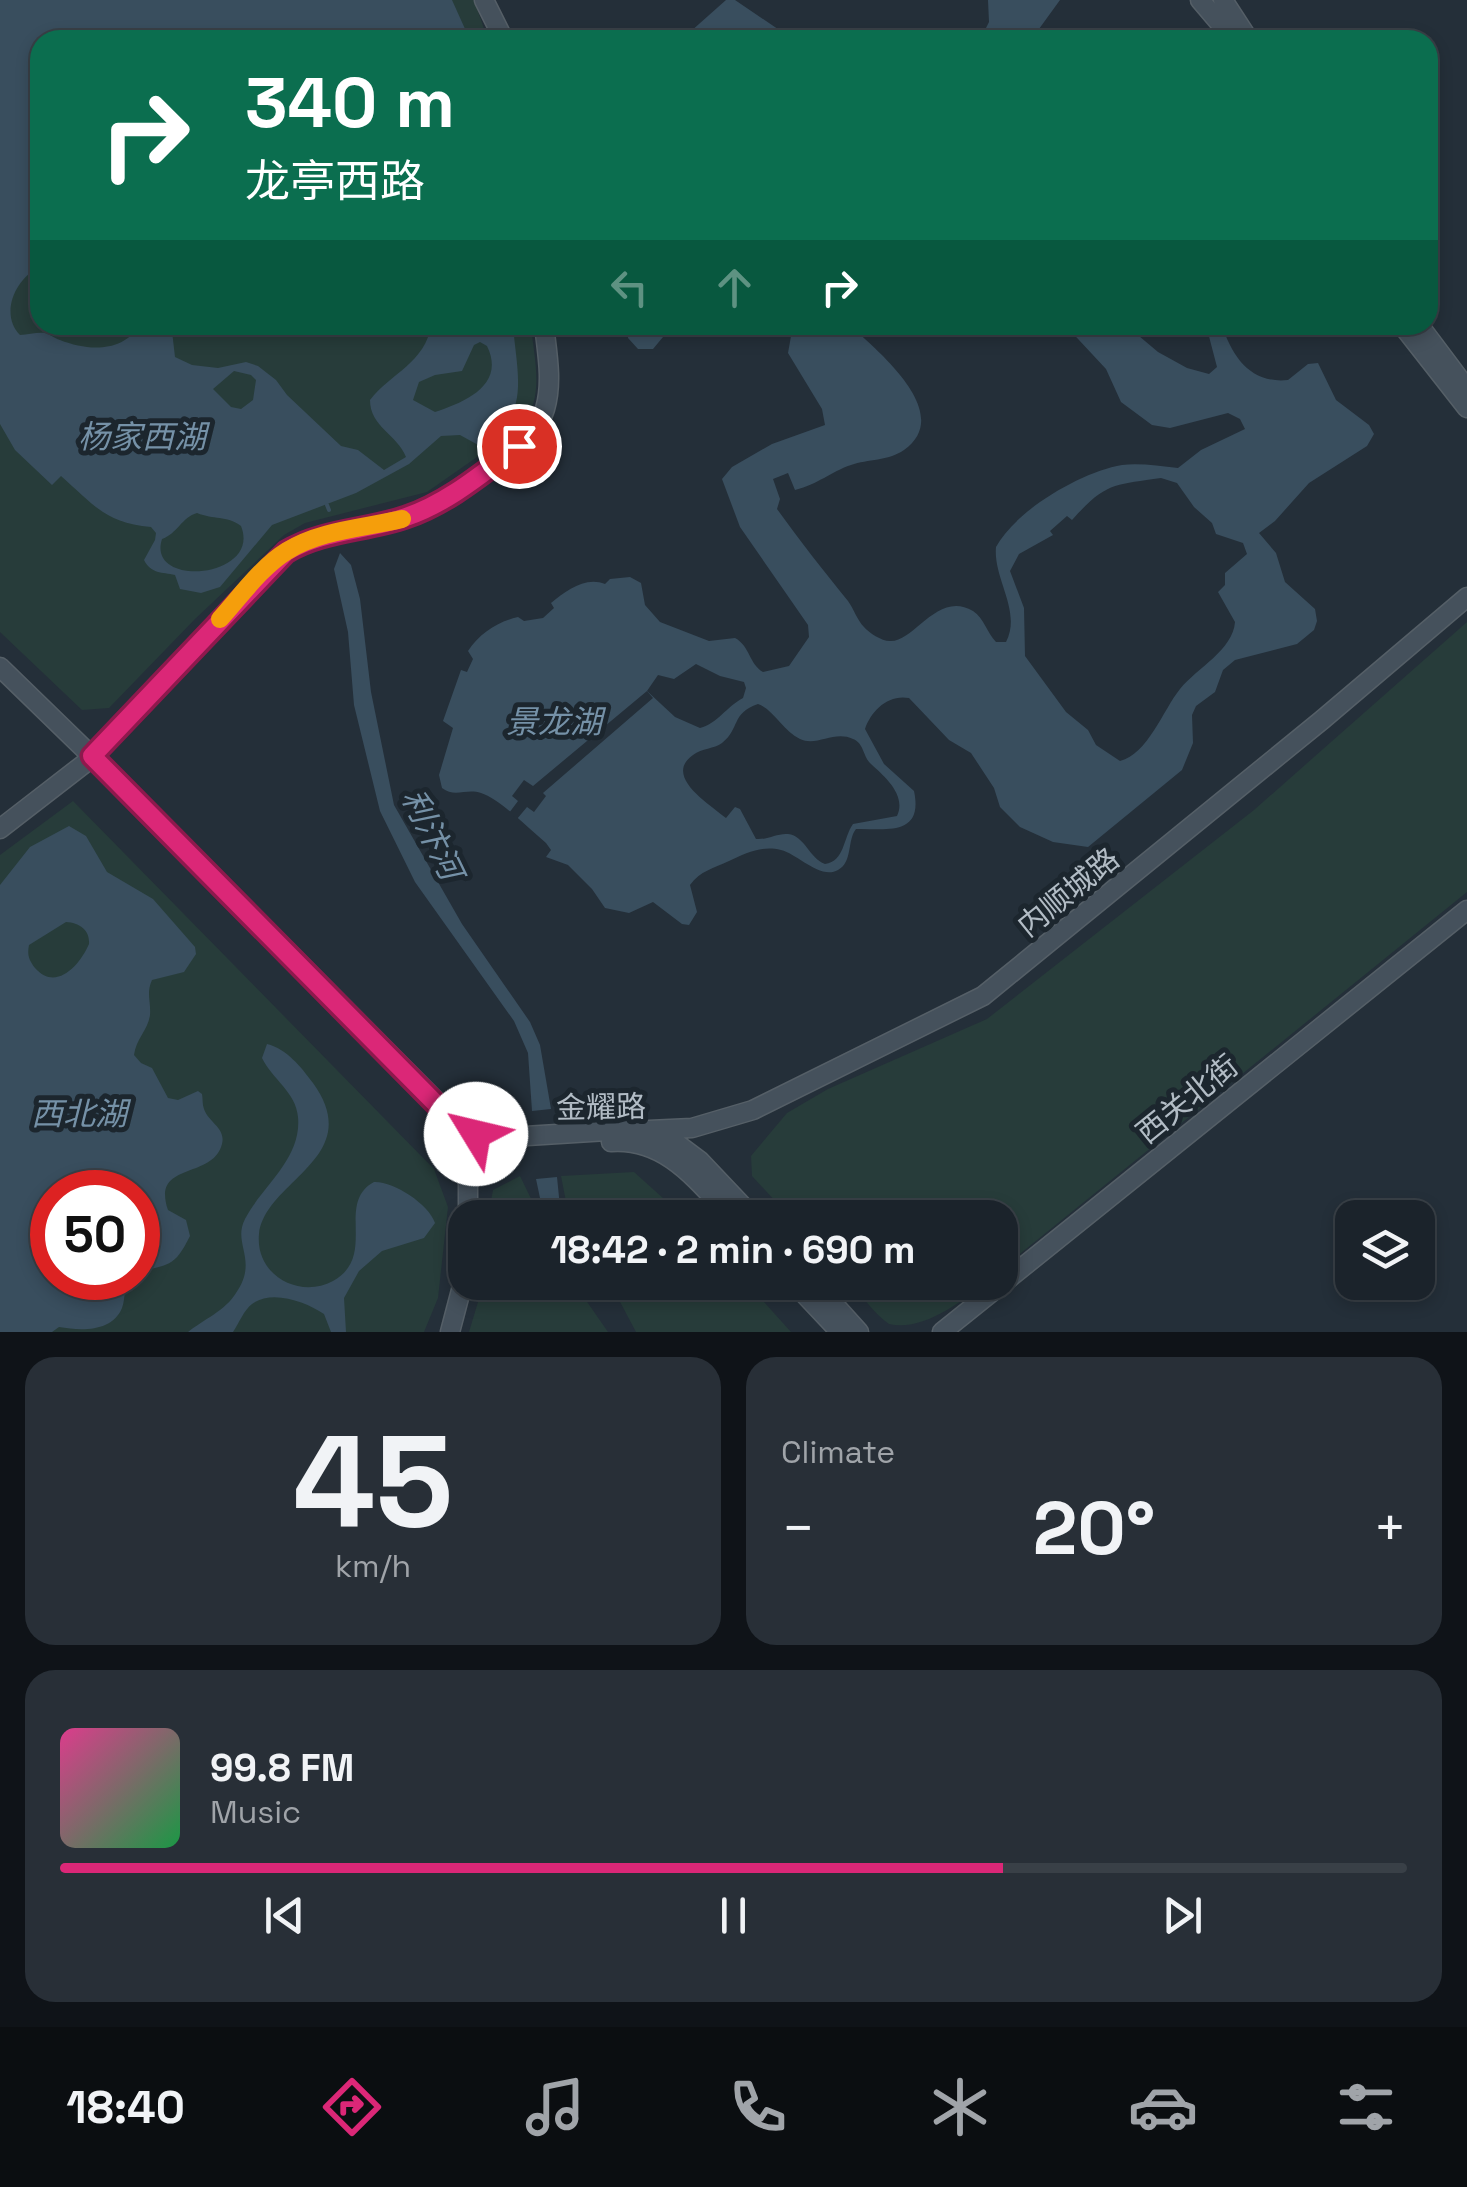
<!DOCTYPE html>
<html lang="en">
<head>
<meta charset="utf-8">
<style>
  body { margin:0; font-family:"Space Grotesk","Noto Sans SC",sans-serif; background:#282f37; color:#f1f3f6; height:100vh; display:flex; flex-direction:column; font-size:38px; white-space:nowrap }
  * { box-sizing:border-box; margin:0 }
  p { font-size:32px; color:#a0a4a9 }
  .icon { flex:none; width:55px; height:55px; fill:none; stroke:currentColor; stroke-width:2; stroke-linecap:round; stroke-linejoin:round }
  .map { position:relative; height:1332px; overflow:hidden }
  .details { display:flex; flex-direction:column; gap:25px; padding:25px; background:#0f1318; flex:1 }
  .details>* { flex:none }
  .hud { position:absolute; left:30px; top:30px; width:1408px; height:305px; border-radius:30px; box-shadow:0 5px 15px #0003,0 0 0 2px #394047; background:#0b6e4f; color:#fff; overflow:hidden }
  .buttons { position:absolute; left:1335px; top:1200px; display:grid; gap:20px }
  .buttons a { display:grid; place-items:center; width:100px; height:100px; border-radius:20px; background:#1b232b; box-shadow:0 5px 15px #0003,0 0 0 2px #394047; font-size:50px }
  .speed { position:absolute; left:30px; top:1170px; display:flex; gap:20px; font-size:50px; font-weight:700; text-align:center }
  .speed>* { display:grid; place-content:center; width:130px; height:130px; border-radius:50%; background:#1b232b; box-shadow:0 5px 15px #0003,0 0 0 2px #394047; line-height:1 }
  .speed .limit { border:15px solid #d22; background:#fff; color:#111 }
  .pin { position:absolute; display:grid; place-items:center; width:85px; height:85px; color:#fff; margin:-42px; border:5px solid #fff; border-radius:50%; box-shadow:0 2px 10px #0007 }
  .me { position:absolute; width:110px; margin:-55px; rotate:306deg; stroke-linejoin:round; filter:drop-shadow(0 0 8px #0008) }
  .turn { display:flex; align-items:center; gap:35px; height:210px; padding:0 50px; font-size:45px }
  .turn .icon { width:130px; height:130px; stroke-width:2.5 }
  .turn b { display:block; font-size:70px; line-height:85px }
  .lanes { display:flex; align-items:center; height:95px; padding:0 50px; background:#0003; justify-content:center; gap:50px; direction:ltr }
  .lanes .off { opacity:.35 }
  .big { font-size:75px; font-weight:600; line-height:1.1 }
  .details .tile { flex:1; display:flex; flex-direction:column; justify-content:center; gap:15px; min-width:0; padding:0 35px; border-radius:30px; background:#282f37 }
  .details .dial { align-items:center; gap:0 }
  .dial b { font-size:130px; line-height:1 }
  .song { display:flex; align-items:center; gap:30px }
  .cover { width:120px; height:120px; border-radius:15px; background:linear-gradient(135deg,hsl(330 70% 55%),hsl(140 70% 35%)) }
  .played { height:10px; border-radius:5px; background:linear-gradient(90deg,#db2777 70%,#394047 70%) }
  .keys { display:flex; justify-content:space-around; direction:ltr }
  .heat { display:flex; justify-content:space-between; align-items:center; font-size:55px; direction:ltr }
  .details .tiles { flex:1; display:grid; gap:25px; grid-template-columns:1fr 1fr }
  .tile:last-child { grid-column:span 2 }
  .trip { position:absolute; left:448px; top:1200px; width:570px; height:100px; border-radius:30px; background:#1b232b; box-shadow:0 5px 15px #0003,0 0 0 2px #394047; font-weight:600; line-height:100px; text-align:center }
  .menu { display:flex; height:160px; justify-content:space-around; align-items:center; background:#0b0e11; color:#a0a4a9 }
  .menu .icon { width:70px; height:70px }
  .menu .current { color:#db2777 }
  .menu b { font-size:45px; color:#f1f3f6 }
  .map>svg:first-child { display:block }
  .green { fill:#273c3a; fill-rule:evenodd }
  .water { fill:#394e5e; fill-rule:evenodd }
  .pier { fill:#242f39 }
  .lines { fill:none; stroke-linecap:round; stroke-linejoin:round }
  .stream { stroke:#394e5e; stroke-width:4 }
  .secondary-casing { stroke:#555f67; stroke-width:21 }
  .secondary { stroke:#45515c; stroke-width:18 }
  .route-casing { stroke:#8e194d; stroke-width:25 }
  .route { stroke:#db2777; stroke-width:18 }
  .slow { stroke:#f59e0b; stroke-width:18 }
  .labels { text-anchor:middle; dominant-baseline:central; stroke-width:10; stroke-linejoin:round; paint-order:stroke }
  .street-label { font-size:30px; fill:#b2bcc5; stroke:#1c262e }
  .water-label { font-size:32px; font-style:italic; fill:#7591a7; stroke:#1c262e }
</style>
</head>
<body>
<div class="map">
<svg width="1467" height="1332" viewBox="0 0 1467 1332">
  <rect width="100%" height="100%" fill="#242f39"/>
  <!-- green -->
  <path class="green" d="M0,0h474l14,40h-448v285h491c3,35 15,74 -11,102l-93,65 -122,31 -21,12 -89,84 -86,89 -27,2 -82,-78z
    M1467,622v270l-467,378v-52l-210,-1 -38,-41 -1,-20 36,-43 41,-24 159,-70 267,-209z
    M73,801l361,368 14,38 -10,91 -14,34h-424v-477zM52,1192h86v86h-86z
    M634,1172l50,45h-115l-8,-41z
    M520,1176l20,41h-52l5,-27z
    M484,1282l90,1 34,49h-139z
    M610,1283h114l9,12 15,-11 43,48h-155z
    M850,1283h135c-24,19 -63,49 -96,41 -15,-10 -27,-29 -39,-41z"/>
  <!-- water -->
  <path class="water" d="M0,0h452l18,40h-430v227c-26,12 -40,48 -20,68 8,0 17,-3 25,-2 5,1 9,5 15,7 28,11 62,13 80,-15h27l5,6 3,26 17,8 26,3 28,-6 12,4 18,14 11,15 54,51 17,4 26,20 22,-13c-9,-23 -36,-30 -36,-57 20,-26 56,-38 61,-75h82c4,51 19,92 -33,121l-20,-11 -19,1 -32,28 -53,29 -84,32 -52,62 -19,6 -21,-4 -5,-14c-13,-3 -24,-1 -31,-15l11,-20 1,-7 -5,-6c-45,-4 -56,-21 -90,-51l-9,9 -37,-35 -15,-26zM480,342l7,4c19,39 -22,56 -52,66l-22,-12 6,-18 16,-7 27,-4 12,-26zM234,371l17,4 5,5 -3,20 -12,9 -10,-2 -18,-18zM197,513c17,7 29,2 44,13 21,52 -95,63 -79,13 15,-5 20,-22 35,-26z
    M726,0h9l59,40h-113z
    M988,0h72l-29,40h-51l9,-18z
    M629,325h33l1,12 -10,12h-15l-10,-11z
    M793,325h57c26,25 106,88 54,125 -16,11 -36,9 -53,15 -21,7 -32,19 -56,25l-7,-17 -15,6 7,20 -3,10c23,32 46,61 71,92 6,8 9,19 16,26 5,6 19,15 27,14 24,0 47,-51 82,-30 11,7 14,22 23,31h10c16,-31 -13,-63 -10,-95 20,-37 85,-75 126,-82 18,-2 37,1 56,3l23,-18 44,-21 -5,-10 -12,-6 -58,15 -18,-3 -31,-23 -15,-33 -41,-44h61l32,27 29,16 22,6 8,-7 -11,-42h16c10,32 29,59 66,55l20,-16 10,-1 18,37 33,25 5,9 -7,12 -58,37 -34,38 -16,12 17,20 9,29 30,27 2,12 -3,9 -17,14 -62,16 -12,10 -8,22 -19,14 -4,9 1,28 -11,27 -94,77 -35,-5 -33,-15 -20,-20 -6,-19 -23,-35 -22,-13 -40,-42c-21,-4 -38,13 -44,31l19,35 30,27c10,47 -31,37 -58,38 -9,11 -3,33 -18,41 -18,10 -40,-16 -57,-20 -19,-5 -35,3 -52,11 -15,7 -29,10 -39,24l7,27 -8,13 -7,-1 -29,-22 -24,11 -24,-5 -13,-19 -24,-24 -22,-8 5,-7 -5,-7c-17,-14 -46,-44 -65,-50 -15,-5 -26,5 -39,-5l-3,-13 14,-47 -10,-7 18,-51 6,2 6,-13 -5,-8c12,-18 29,-29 50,-34l6,4 19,-3 11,-10 -3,-5c15,-12 34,-27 54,-19l5,-5 20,-2 11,6 4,22 15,17 49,19 26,-3c15,8 14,26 28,34l26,-6 20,-29 -1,-12 -68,-98 -18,-48 10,-12 40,-23 53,-19 -3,-16 -34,-56zM1161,478l16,5 17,24 18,16 4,11 27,9 4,11 -22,19v12l-7,7 17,30c-2,28 -38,46 -55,67 -17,21 -32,65 -60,72l-24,-16 -8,-15 -22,-18 -41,-56 -1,-48 -14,-37 9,-17 34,-19 -3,-4 17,-15 5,4c34,-38 42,-35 89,-42zM696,664l24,12 24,6 2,6 -3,10c-17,9 -25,25 -43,30l-25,-11 -28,-26 11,-16 16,4zM758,704c16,6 25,27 42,35 17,8 34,-9 53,0 11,4 10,18 18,25 13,12 36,31 26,52l-44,8c-10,14 -8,37 -28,40 -16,-6 -20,-28 -37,-30 -11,-1 -20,6 -32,5l-16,-30 -5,-2 -9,11c-17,-14 -63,-42 -33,-63 9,-7 21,-6 29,-12 18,-14 9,-30 36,-39z
    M340,553l11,12 9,34 11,93 23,113 68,119 68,98 10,23 11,64 -19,2 -4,-58 -14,-32 -99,-139 -35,-71 -26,-106 -6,-73 -14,-63z
    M69,826l17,10 21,36 46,27 42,48 1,7 -12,18 -32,8c-6,13 -1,21 -2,35 -2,15 -14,24 -16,40l7,8 11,5 16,30 10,2 20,-9 4,3c1,5 0,10 2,15 5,14 22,19 18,35 -9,36 -71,17 -54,66l18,10 4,16c-16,32 -21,28 -52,36v-80h-86v86h78c-7,10 -4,19 -8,30 -10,24 -40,23 -63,19l-7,5h-52v-447l30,-38zM66,922c14,1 24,8 23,22 -9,21 -33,48 -54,24 -6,-8 -8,-13 -6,-23z
    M267,1044c20,5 34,23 46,39 54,75 -48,97 -54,151 -4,42 41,65 74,47 45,-25 2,-78 41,-99 19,-1 55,22 61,41l-11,15 -42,13 -23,20 -15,27 2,34h-15l-7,-18c-18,-12 -52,-25 -72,-10 -8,6 -13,19 -19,28h-45c15,-12 38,-22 48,-39 23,-33 -4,-49 9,-74 17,-33 57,-60 53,-102 -2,-25 -26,-38 -36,-59z
    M557,1177l4,40h-17l-8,-38z"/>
  <!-- pier -->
  <path class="pier" d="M647,691l6,7 -110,95 3,3 -12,16 -7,-5 -10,12 -8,-6 9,-12 -6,-5 12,-16 9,6z"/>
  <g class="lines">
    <!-- stream -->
    <path class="stream" d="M327,505l2,5"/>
    <defs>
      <path id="secondary" d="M484,0l20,40
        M1200,0l34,40
        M1223,0l26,40
        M1402,325l65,83
        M1419,325l48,64
        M0,667l141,137 320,322 33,12 145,-9 25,5 36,27 54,57
        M0,829l84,-65 194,-206c36,-27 81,-27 123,-39 38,-11 133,-72 144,-110 8,-27 2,-57 -1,-84
        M649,1130l43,-2 61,-18 230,-114 339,-276 145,-123
        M468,1131v87
        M611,1142c55,-4 86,39 121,76
        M793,1282l47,50
        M814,1282l45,50
        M450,1332l15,-57
        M942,1332l525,-422"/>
    </defs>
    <!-- secondary casing -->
    <use href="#secondary" class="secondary-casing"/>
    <!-- secondary -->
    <use href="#secondary" class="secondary"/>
  </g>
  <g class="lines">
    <defs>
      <path id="route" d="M476,1134l-33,-23 -351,-355 194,-204c36,-22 80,-21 120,-35 42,-14 78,-45 113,-71"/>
    </defs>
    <!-- route casing -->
    <use href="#route" class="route-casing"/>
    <!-- route -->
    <use href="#route" class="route"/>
    <!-- slow -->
    <path class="slow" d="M220,619c20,-22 41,-52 67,-68 33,-21 78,-23 115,-32"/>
  </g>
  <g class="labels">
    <!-- street labels -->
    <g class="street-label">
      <text transform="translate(1068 892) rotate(-39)">内顺城路</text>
      <text transform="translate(1187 1099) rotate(-39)">西关北街</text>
      <text transform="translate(601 1107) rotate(-1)">金耀路</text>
    </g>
    <!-- water labels -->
    <g class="water-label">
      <text x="142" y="437">杨家西湖</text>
      <text x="554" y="722">景龙湖</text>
      <text transform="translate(432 834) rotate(64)">利汴河</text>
      <text x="79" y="1114">西北湖</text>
    </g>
  </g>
</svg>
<div class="buttons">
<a><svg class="icon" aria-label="layers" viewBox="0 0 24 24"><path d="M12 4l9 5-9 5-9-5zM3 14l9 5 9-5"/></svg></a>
</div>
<div class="speed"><div class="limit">50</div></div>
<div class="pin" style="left:519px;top:446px;background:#d93025"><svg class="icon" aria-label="arrive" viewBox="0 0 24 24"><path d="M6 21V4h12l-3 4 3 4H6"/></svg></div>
<svg class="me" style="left:476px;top:1134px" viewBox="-20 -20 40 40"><circle r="19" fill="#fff"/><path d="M0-13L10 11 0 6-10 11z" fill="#db2777"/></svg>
<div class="trip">18:42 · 2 min · 690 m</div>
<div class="hud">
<div class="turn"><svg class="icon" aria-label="right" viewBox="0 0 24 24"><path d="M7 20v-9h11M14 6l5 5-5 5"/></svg><div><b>340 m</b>龙亭西路</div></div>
<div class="lanes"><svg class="icon off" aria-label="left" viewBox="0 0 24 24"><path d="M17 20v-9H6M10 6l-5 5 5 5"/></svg><svg class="icon off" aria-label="ahead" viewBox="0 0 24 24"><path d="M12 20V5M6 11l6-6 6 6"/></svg><svg class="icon" aria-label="right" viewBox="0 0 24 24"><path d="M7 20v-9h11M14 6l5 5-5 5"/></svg></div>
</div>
</div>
<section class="details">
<div class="tiles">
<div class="tile dial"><b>45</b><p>km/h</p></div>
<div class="tile"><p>Climate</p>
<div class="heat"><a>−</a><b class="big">20°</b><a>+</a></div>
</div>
<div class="tile">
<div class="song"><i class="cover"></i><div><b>99.8 FM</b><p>Music</p></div></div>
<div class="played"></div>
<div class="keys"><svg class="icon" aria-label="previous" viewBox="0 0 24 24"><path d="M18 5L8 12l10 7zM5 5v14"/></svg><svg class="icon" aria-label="pause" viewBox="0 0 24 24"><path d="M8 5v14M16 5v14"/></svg><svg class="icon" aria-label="next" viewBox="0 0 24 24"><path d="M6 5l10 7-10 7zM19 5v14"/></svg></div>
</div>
</div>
</section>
<nav class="menu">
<b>18:40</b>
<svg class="icon current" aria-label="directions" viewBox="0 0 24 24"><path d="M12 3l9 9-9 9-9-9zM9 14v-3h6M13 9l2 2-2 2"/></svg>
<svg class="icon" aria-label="music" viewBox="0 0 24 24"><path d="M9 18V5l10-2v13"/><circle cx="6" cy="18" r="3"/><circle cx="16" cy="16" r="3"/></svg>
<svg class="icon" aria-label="phone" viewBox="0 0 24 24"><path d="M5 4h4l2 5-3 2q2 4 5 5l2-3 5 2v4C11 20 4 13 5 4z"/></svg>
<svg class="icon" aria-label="climate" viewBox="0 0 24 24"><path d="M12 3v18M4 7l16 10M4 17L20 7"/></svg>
<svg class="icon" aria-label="car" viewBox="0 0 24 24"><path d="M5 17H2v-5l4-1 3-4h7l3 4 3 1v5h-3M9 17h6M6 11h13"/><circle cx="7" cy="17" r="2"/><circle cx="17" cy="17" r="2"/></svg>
<svg class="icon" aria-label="filters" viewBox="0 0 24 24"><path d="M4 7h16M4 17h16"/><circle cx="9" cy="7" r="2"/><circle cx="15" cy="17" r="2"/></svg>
</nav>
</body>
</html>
